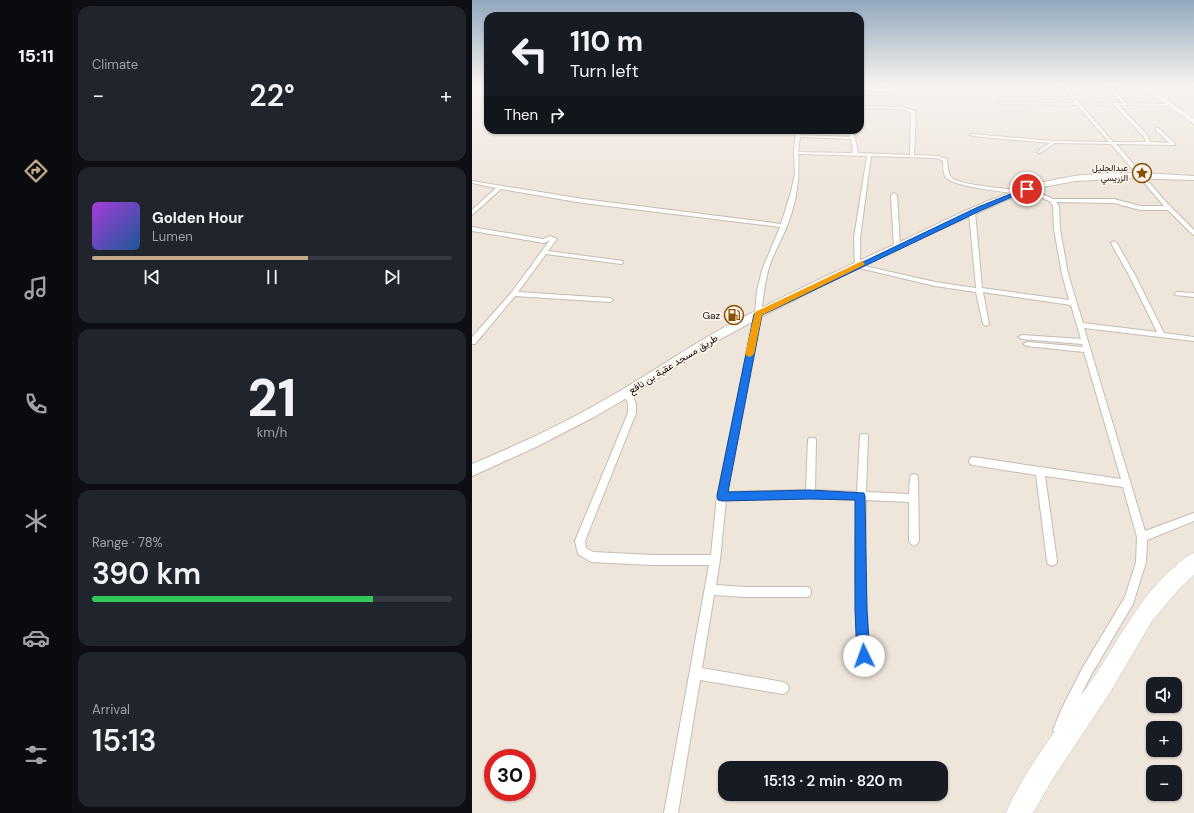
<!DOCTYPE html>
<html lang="en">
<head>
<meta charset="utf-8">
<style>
  body { margin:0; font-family:"DM Sans",Vazirmatn,sans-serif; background:#20242c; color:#f1f3f6; height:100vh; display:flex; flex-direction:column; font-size:15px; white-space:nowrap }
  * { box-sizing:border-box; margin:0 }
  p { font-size:13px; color:#9ea1a6 }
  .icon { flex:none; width:22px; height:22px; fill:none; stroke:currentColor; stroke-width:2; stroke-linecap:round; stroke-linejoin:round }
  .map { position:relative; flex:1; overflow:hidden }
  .sheet { display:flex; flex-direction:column; gap:6px; padding:6px; background:#0d0f14; width:400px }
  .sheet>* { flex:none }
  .top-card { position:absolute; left:12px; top:12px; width:380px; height:122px; border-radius:12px; box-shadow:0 1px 3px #0004; background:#171b24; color:#f1f3f6; overflow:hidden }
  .fabs { position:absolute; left:674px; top:677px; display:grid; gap:8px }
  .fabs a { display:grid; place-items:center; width:36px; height:36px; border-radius:8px; background:#171b24; box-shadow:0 1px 3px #0004; font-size:20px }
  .speed { position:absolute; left:12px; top:749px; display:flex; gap:8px; font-size:20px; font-weight:700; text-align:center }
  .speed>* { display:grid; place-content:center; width:52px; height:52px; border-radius:50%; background:#171b24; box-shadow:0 1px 3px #0004; line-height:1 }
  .speed .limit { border:6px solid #d22; background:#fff; color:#111 }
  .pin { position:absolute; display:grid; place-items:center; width:34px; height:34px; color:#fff; margin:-17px; border:2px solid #fff; border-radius:50%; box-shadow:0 1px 4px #0007 }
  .me { position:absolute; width:44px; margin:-22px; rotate:357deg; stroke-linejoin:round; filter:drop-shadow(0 0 3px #0008) }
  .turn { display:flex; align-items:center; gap:14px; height:84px; padding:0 20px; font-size:18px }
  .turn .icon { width:52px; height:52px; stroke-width:2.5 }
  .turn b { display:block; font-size:28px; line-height:34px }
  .then { display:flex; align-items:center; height:38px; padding:0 20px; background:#0003; gap:8px; font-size:15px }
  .big { font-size:30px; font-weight:600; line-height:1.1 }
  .sheet .tile { flex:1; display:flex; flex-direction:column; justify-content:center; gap:6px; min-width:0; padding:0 14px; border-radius:12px; background:#20242c }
  .sheet .dial { align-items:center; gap:0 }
  .dial b { font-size:52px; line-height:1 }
  .song { display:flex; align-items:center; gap:12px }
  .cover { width:48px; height:48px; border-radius:6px; background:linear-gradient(135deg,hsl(280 70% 55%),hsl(210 70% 35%)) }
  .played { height:4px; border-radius:2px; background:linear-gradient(90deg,#c1aa87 60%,#363941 60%) }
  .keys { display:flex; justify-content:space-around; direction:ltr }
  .heat { display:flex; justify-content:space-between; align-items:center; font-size:22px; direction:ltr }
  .charge { height:6px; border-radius:3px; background:linear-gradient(90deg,#34c759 78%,#363941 0) }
  .trip { position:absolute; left:246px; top:761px; width:230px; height:40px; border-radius:12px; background:#171b24; box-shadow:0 1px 3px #0004; font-weight:600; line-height:40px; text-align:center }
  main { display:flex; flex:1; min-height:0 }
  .tab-bar { display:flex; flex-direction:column; width:72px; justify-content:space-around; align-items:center; background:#090b0e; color:#9ea1a6 }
  .tab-bar .icon { width:28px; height:28px }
  .tab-bar .on { color:#c1aa87 }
  .tab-bar b { font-size:18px; color:#f1f3f6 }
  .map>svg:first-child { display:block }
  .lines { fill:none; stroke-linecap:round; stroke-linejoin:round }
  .street-casing { stroke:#c5bcb3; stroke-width:2 }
  .secondary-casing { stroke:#c5bcb3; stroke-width:2 }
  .primary-casing { stroke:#c5bcb3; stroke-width:1 }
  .highway-casing { stroke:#c5bcb3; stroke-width:1 }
  .street { fill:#fff; fill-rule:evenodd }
  .secondary { fill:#fff; fill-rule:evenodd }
  .primary { fill:#fff; fill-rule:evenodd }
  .highway { fill:#fff; fill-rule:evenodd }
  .route { fill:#1a73e8; stroke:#114b97 }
  .slow { fill:#f59e0b }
  .labels { text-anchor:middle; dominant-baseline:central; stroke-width:3.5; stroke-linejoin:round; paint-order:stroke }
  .far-poi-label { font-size:9px; fill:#110e0b; stroke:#fcf2e9; text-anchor:end }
  .poi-label { font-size:10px; fill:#110e0b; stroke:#fcf2e9; text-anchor:end }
  .street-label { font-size:10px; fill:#110e0b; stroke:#fcf2e9 }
</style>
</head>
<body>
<main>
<nav class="tab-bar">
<b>15:11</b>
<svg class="icon on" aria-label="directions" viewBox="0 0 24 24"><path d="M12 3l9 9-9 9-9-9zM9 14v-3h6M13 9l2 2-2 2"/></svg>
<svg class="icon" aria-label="music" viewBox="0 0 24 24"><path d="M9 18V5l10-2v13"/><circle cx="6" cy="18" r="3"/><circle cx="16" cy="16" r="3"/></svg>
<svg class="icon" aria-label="phone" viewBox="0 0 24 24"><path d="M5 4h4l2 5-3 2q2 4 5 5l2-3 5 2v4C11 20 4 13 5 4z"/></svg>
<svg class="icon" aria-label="climate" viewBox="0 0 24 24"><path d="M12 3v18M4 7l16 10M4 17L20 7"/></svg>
<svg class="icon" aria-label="car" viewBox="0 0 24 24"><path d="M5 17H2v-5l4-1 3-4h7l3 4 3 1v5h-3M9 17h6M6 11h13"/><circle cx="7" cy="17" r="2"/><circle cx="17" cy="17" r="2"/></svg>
<svg class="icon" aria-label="filters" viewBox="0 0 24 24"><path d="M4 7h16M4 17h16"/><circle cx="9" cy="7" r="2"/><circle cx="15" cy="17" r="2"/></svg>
</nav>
<section class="sheet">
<div class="tile"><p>Climate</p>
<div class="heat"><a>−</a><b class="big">22°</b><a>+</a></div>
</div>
<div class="tile">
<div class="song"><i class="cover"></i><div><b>Golden Hour</b><p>Lumen</p></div></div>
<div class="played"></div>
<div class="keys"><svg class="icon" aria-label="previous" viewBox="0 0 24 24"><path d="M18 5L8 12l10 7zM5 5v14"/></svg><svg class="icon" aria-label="pause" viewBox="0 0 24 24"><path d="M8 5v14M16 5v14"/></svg><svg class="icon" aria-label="next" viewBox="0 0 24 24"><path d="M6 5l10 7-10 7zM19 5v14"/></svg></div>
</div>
<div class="tile dial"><b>21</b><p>km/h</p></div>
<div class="tile"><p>Range · 78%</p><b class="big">390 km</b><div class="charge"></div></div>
<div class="tile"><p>Arrival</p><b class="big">15:13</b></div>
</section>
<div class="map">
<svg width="722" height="813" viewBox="0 0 722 813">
  <rect width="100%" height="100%" fill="#eee5db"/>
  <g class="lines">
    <defs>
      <path id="street" d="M417,85h4l-5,10 -28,-1v-2l26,1z
        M590,85h4l10,14 37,43h33l-2,-5 -30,-32h-15l-2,-1 2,-1h23l-13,-14v-2h2l15,16 46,1 2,1 -2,1 -53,-1 29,31 2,6 19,1 -13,-13v-2h2l17,15v2l-59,-1 50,58 28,28v5l-2,-1 -24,-24h-28l-26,-7 -58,-1 3,4 1,23 8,45 15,49 74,9 -27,-55 -19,-34 3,-2 3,2 19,34 28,56 30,4v4l-110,-13 61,203 49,-18v8l-47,19 -1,22 -13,42 -42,71 -21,42 -7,17 -4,2 -4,-2 -2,-4 8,-20 22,-43 42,-70 11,-35 1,-25 -14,-50 -78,-11 12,85 -1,3 -4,2 -4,-2 -1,-3 -11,-86 -63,-10 -3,-1 -1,-3 1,-3 3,-1 148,22 -37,-127 -57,-6 -4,-2 4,-2 56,5 -1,-3 -60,-5 -4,-2 4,-2 59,4 -10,-34 -88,-13 6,32 -3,2 -3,-2 -7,-32 -41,-6 -80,-19 -1,-29 13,-82 -69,-2c2,25 -2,50 -11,72 -6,15 -15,30 -19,45 -4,15 -5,29 -7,43l-34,178 79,-2 2,-50 1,-2h6l1,2 -1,50 42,2 3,-56 1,-2h6l1,2 -2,56 43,2 1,-16 1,-3 3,-1 3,1 1,3 1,63 -2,3 -3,2 -3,-2 -2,-3v-39l-43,-2 -1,73 4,83 -2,4 -4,2 -4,-2 -2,-4 -2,-83 1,-73 -46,-2 -84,2 -6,60 -4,25 29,2h61l4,1 1,4 -1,4 -4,1h-61l-31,-2 -12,73 81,14 4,2 2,4 -2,4 -4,2 -83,-14 -22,133h-14l45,-248h-57l-61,-3 -13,-8 -3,-13 53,-128v-9l-5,-12 4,-3 3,1 6,14v9l-51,128 1,7 7,4 59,3h59l6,-59 38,-182 2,-23 5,-21 18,-43 -197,-24 -82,-14 -29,26v-5l24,-22 -24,-5v-2l111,18 198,25 10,-32 4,-18 -1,-21 2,-23h4v5l50,2 -1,-7h4l5,23 52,2 1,-43 -10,-3 -41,-1v-2l41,1 14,4 1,5 -2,39 24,1 9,3c1,5 0,13 4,18 5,8 57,12 69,13l3,2 -3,2c-13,-2 -70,-7 -75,-18 -2,-4 -2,-11 -2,-15l-6,-3 -66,-2 -11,82v27l75,17 41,6 -7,-76 3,-2 3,2 7,76 87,12 -7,-26 -8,-45 -1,-23 -4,-5 -24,-11v-2h4l24,11h61l26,7h24l-53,-62 -56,-1 -15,10h-2v-2l12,-8 -78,-7 -2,-1 2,-1 82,7 55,1 -32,-37 -76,-1 -2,-1 2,-1 74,1zM328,137l51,2 2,14 -55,-1z
        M422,193l3,2 3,52 -3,2 -3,-2 -3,-52z
        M0,227l71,12 7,-3 7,3 -9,12 75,10v2l-2,1 -75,-10 -28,38 92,6 3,2 -3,2 -95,-6 -40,48h-3v-7l39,-44 39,-53 -6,3 -72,-12z
        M705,292l17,1v4l-19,-2 -1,-1z"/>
      <path id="secondary" d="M671,173l51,3v4l-68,-2 -50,3 -34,6 -36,13 -137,62 -95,48 -59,32 -83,53 -38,22 -58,30 -64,29v-12c46,-19 91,-40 134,-65 34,-19 67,-42 101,-62 62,-35 128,-65 193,-95 51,-24 102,-52 158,-63 28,-6 57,-6 85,-6z"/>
      <path id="primary" d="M667,85h6l49,34v5z"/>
      <path id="highway" d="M722,553v22l-15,14 -27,32 -41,70 -57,86 -21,36h-27c19,-46 59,-94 88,-136 25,-37 44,-78 78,-108 7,-6 13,-13 22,-16z"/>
    </defs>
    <!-- street casing -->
    <use href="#street" class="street-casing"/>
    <!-- secondary casing -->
    <use href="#secondary" class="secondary-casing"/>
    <!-- primary casing -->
    <use href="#primary" class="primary-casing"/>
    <!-- highway casing -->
    <use href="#highway" class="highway-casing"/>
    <!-- street -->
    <use href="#street" class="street"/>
    <!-- secondary -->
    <use href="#secondary" class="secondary"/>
    <!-- primary -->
    <use href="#primary" class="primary"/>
    <!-- highway -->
    <use href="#highway" class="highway"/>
  </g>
  <!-- sky -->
  <linearGradient id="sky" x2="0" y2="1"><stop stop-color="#91a8bc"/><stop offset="0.43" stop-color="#f7f3ef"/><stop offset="1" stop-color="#f7f3ef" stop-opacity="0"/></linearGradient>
  <rect width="722" height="198" fill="url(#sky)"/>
  <!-- route -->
  <path class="route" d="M553,188l5,1 -48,21 -220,105 -34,177 82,-2 54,3 1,3 2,114 3,46 -2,4 -4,2 -5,-2 -2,-4 -2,-46v-110l-45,-1 -88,2 -4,-1 -1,-4 37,-182 224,-107z"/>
  <!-- slow -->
  <path class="slow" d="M390,261l3,3 -1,1 -102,50 -8,39 -4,3 -3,-1 -2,-2 10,-42z"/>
  <!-- icons -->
  <defs>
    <symbol id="sight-ring" viewBox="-11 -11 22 22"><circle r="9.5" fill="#fcf2e9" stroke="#875000" stroke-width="1.5"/><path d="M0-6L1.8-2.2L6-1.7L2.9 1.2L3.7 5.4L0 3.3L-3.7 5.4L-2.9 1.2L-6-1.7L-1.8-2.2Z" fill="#875000"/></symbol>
    <symbol id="fuel-ring" viewBox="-11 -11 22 22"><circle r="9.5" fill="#fcf2e9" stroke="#875000" stroke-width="1.5"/><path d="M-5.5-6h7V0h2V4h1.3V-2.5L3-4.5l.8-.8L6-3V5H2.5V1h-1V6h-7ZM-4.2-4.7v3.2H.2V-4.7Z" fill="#875000"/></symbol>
  </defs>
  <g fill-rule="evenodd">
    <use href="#sight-ring" x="659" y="162" width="22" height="22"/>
    <use href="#fuel-ring" x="251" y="304" width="22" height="22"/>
  </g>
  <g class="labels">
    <!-- far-poi labels -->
    <g class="far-poi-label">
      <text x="656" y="168">عبدالجليل<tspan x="656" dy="10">الزريسي</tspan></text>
    </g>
    <!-- poi labels -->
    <g class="poi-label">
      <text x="248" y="315">Gaz</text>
    </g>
    <!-- street labels -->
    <g class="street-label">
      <text transform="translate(201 364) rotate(-32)">طريق مسجد عقبة بن نافع</text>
    </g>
  </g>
</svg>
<div class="fabs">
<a><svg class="icon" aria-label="sound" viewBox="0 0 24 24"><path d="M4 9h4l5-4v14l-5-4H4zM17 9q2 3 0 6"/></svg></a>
<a>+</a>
<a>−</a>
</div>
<div class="speed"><div class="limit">30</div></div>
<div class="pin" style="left:555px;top:189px;background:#d93025"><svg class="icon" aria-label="arrive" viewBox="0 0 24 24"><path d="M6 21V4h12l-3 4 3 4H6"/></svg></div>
<svg class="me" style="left:392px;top:656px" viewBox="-20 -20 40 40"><circle r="19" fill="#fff"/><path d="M0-13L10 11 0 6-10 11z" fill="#1a73e8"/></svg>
<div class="trip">15:13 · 2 min · 820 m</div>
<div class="top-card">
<div class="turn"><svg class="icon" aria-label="left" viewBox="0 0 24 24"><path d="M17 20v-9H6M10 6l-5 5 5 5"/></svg><div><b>110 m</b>Turn left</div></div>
<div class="then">Then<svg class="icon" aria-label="right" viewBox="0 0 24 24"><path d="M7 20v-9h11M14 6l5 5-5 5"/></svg></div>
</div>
</div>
</main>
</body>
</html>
